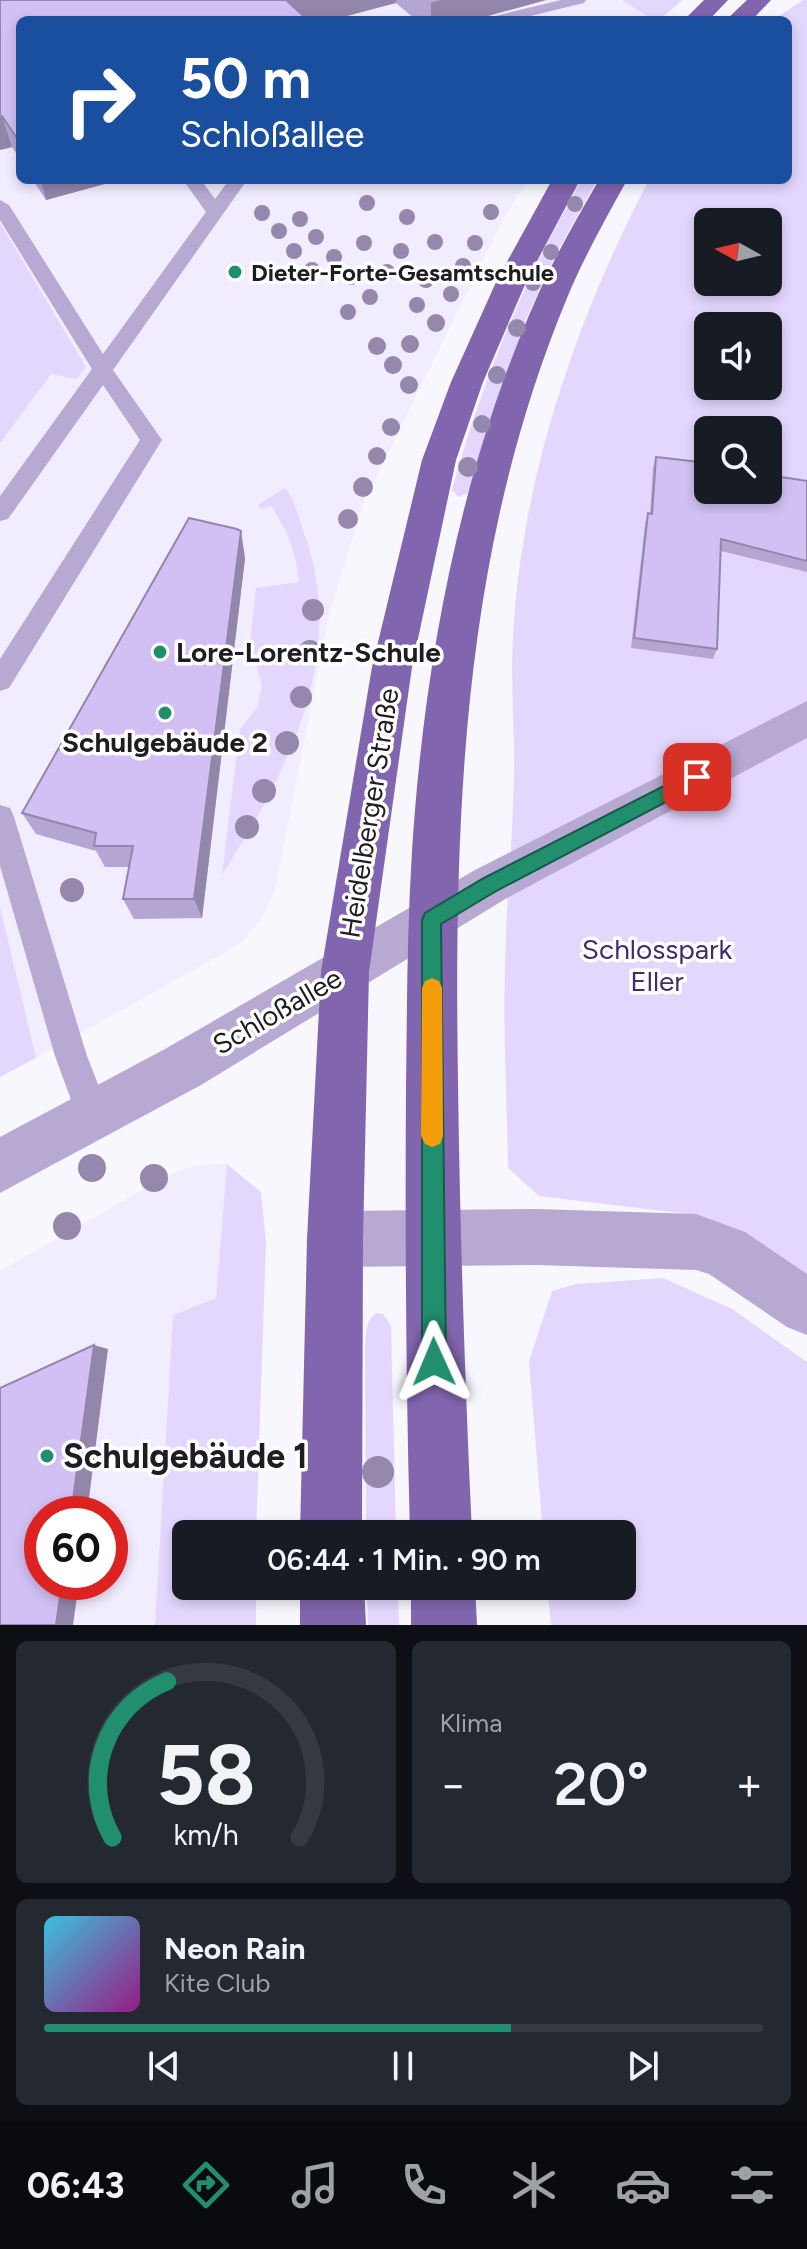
<!DOCTYPE html>
<html lang="de">
<head>
<meta charset="utf-8">
<style>
  body { margin:0; font-family:Figtree,sans-serif; background:#242831; color:#f1f3f6; height:100vh; display:flex; flex-direction:column; font-size:30px; white-space:nowrap }
  * { box-sizing:border-box; margin:0 }
  p { font-size:26px; color:#9ea1a6 }
  .icon { flex:none; width:44px; height:44px; fill:none; stroke:currentColor; stroke-width:2; stroke-linecap:round; stroke-linejoin:round }
  .map { position:relative; height:1625px; overflow:hidden }
  .sheet { display:flex; flex-direction:column; gap:16px; padding:16px; background:#0d0f14; flex:1 }
  .sheet>* { flex:none }
  .hud { position:absolute; left:16px; top:16px; width:776px; height:168px; border-radius:12px; box-shadow:0 4px 12px #0003; background:#1a4fa0; color:#fff; overflow:hidden }
  .needle { width:52px; rotate:278deg }
  .buttons { position:absolute; left:694px; top:208px; display:grid; gap:16px }
  .buttons a { display:grid; place-items:center; width:88px; height:88px; border-radius:12px; background:#171b24; box-shadow:0 4px 12px #0003; font-size:40px }
  .speed { position:absolute; left:24px; top:1496px; display:flex; gap:16px; font-size:40px; font-weight:700; text-align:center }
  .speed>* { display:grid; place-content:center; width:104px; height:104px; border-radius:50%; background:#171b24; box-shadow:0 4px 12px #0003; line-height:1 }
  .speed .limit { border:12px solid #d22; background:#fff; color:#111 }
  .pin { position:absolute; display:grid; place-items:center; width:68px; height:68px; color:#fff; margin:-34px; border-radius:16px; box-shadow:0 4px 12px #0006 }
  .me { position:absolute; width:88px; margin:-44px; rotate:359deg; stroke-linejoin:round; filter:drop-shadow(0 0 6px #0008) }
  .turn { display:flex; align-items:center; gap:28px; height:168px; padding:0 32px; font-size:36px }
  .turn .icon { width:104px; height:104px; stroke-width:2.5 }
  .turn b { display:block; font-size:56px; line-height:68px }
  .big { font-size:60px; font-weight:600; line-height:1.1 }
  .sheet .tile { flex:1; display:flex; flex-direction:column; justify-content:center; gap:12px; min-width:0; padding:0 28px; border-radius:12px; background:#242831 }
  .sheet .dial { align-items:center; gap:0 }
  .dial svg { height:208px; overflow:visible; fill:none; stroke:#363941; stroke-width:7; stroke-linecap:round; text-anchor:middle }
  .dial text { fill:#f1f3f6; stroke:none }
  .song { display:flex; align-items:center; gap:24px }
  .cover { width:96px; height:96px; border-radius:12px; background:linear-gradient(135deg,hsl(190 70% 55%),hsl(310 70% 35%)) }
  .played { height:8px; border-radius:4px; background:linear-gradient(90deg,#218e6e 65%,#363941 65%) }
  .keys { display:flex; justify-content:space-around; direction:ltr }
  .heat { display:flex; justify-content:space-between; align-items:center; font-size:44px; direction:ltr }
  .sheet .tiles { flex:1; display:grid; gap:16px; grid-template-columns:1fr 1fr }
  .tile:last-child { grid-column:span 2 }
  .trip { position:absolute; left:172px; top:1520px; width:464px; height:80px; border-radius:12px; background:#171b24; box-shadow:0 4px 12px #0003; font-weight:600; line-height:80px; text-align:center }
  .dock { display:flex; height:128px; justify-content:space-around; align-items:center; background:#090b0e; color:#9ea1a6 }
  .dock .icon { width:56px; height:56px }
  .dock .current { color:#218e6e }
  .dock b { font-size:36px; color:#f1f3f6 }
  .map>svg:first-child { display:block }
  .built { fill:#f2ecff; fill-rule:evenodd }
  .green { fill:#e4d7fe; fill-rule:evenodd }
  .lines { fill:none; stroke-linecap:round; stroke-linejoin:round }
  .service { fill:#b7a9d2; fill-rule:evenodd }
  .minor { fill:#b7a9d2; fill-rule:evenodd }
  .primary { fill:#8265af; fill-rule:evenodd }
  .tree { fill:#9687ac }
  .wall { fill:#b5a5d2 }
  .shaded-wall { fill:#9386ab }
  .building { fill:#d2c0f4; stroke:#9386ab; stroke-width:2 }
  .route { fill:#218e6e; stroke:#155c48; stroke-width:2 }
  .slow { fill:#f59e0b }
  .poi-dot { fill:#218e6e; stroke:#fff; stroke-width:3 }
  .labels { text-anchor:middle; dominant-baseline:central; stroke-width:7; stroke-linejoin:round; paint-order:stroke }
  .far-poi-label { font-size:24px; font-weight:bold; fill:#1f1d21; stroke:#fff; text-anchor:start }
  .poi-label { font-size:28px; font-weight:bold; fill:#1f1d21; stroke:#fff; text-anchor:start }
  .street-label { font-size:28px; fill:#1f1d21; stroke:#fff }
  .park-label { font-size:28px; fill:#452b68; stroke:#fff }
  .near-poi-label { font-size:34px; font-weight:bold; fill:#1f1d21; stroke:#fff; text-anchor:start }
</style>
</head>
<body>
<div class="map">
<svg width="807" height="1625" viewBox="0 0 807 1625">
  <rect width="100%" height="100%" fill="#f9f7fe"/>
  <!-- built -->
  <path class="built" d="M0,0h684l-24,20h-640v160h508l-23,35 -142,289 -34,111 -54,275 -12,26 -20,25 -12,8 -195,109 -30,-57 -6,-24z
    M206,1164h21l-11,134 -43,17 -18,310h-155v-354l165,-94 18,-8zM42,1514h68v68h-68z"/>
  <!-- green -->
  <path class="green" d="M622,0h60l-22,19 -6,1z
    M803,0h4v1291l-111,-76 -157,-19 -31,-28c-1,-67 -5,-134 -3,-200 1,-65 8,-129 9,-194 1,-46 -4,-92 -1,-139 9,-158 63,-316 136,-455h139v-160h-15zM708,222h60v60h-60zM708,326h60v60h-60zM708,430h60v60h-60z
    M582,180h15l-41,74 -30,65 -58,174 -10,4 -6,-7c30,-109 73,-213 130,-310z
    M0,223l86,144 -9,12 -26,-5 -51,69z
    M285,488c10,13 14,30 19,45 45,123 -17,240 -82,342l18,-146 17,-21 5,-21 -6,-23 -7,-11 7,-65 43,-6c-2,-28 -12,-53 -28,-76l-10,3 -3,-4z
    M0,907l36,151 -36,19z
    M227,1164l34,28 5,50 -10,292h-70v52h70v39h-101l18,-310 43,-17z
    M663,1278l69,31 75,53v263h-256l-4,-39h75v-52h-79l-14,-173 23,-70 24,-7z
    M376,1313l7,1 8,11 5,209h-30l-1,-186c1,-13 0,-27 11,-35z
    M367,1586h31l1,39h-31z"/>
  <g class="lines">
    <!-- service -->
    <path class="service" d="M561,0h25l-2,3 -70,17h-25l2,-3z
      M183,180h18l14,19 14,-19h18l-134,190 49,70 -153,248 -9,3v-32l140,-219 -37,-55 -95,134 -8,2v-25l92,-127 -92,-149v-20l9,5 94,149 103,-142z
      M0,805l10,3 4,9 73,239 23,59 -5,12 -12,5 -12,-5 -26,-71 -55,-190z"/>
    <!-- minor -->
    <path class="minor" d="M807,701v37l-300,160 -306,187 -201,108v-56l165,-88 310,-179z
      M536,1209l160,5 49,18 62,42v61l-20,-8 -78,-53 -13,-4 -160,-5 -201,2 -19,-9 -9,-19 9,-19 19,-9z"/>
    <!-- primary -->
    <path class="primary" d="M704,0h24l-19,20h-25z
      M747,0h24l-19,20h-26z
      M552,180h28l-53,100 -44,102 -27,78 -44,207 -43,305 -6,267 -1,295h-62l7,-295 14,-267 51,-305 50,-207 29,-78 46,-102z
      M599,180h28c-21,38 -43,77 -60,118 -105,253 -113,515 -109,785 2,150 7,301 14,451h-62c-4,-149 -5,-297 -4,-446 1,-79 1,-158 6,-237 12,-188 48,-381 125,-554 18,-41 40,-79 62,-117z
      M300,1586h64l2,39h-66z
      M411,1586h64l2,39h-66z"/>
  </g>
  <!-- trees -->
  <g class="tree">
    <circle cx="367" cy="203" r="8"/>
    <circle cx="575" cy="204" r="8"/>
    <circle cx="491" cy="212" r="8"/>
    <circle cx="262" cy="213" r="8"/>
    <circle cx="407" cy="217" r="8"/>
    <circle cx="300" cy="219" r="8"/>
    <circle cx="279" cy="231" r="8"/>
    <circle cx="316" cy="237" r="8"/>
    <circle cx="435" cy="242" r="8"/>
    <circle cx="364" cy="243" r="8"/>
    <circle cx="475" cy="243" r="8"/>
    <circle cx="294" cy="251" r="8"/>
    <circle cx="401" cy="251" r="8"/>
    <circle cx="551" cy="252" r="8"/>
    <circle cx="334" cy="257" r="8"/>
    <circle cx="463" cy="266" r="8"/>
    <circle cx="312" cy="270" r="8"/>
    <circle cx="387" cy="272" r="8"/>
    <circle cx="351" cy="277" r="8"/>
    <circle cx="426" cy="280" r="8"/>
    <circle cx="533" cy="283" r="8"/>
    <circle cx="451" cy="294" r="8"/>
    <circle cx="370" cy="297" r="8"/>
    <circle cx="417" cy="305" r="8"/>
    <circle cx="348" cy="312" r="8"/>
    <circle cx="436" cy="323" r="9"/>
    <circle cx="517" cy="328" r="9"/>
    <circle cx="410" cy="344" r="9"/>
    <circle cx="377" cy="346" r="9"/>
    <circle cx="393" cy="365" r="9"/>
    <circle cx="497" cy="375" r="9"/>
    <circle cx="409" cy="385" r="9"/>
    <circle cx="482" cy="424" r="9"/>
    <circle cx="391" cy="427" r="9"/>
    <circle cx="377" cy="456" r="9"/>
    <circle cx="468" cy="467" r="10"/>
    <circle cx="363" cy="487" r="10"/>
    <circle cx="348" cy="519" r="10"/>
    <circle cx="313" cy="610" r="11"/>
    <circle cx="310" cy="651" r="11"/>
    <circle cx="301" cy="697" r="11"/>
    <circle cx="287" cy="743" r="12"/>
    <circle cx="264" cy="791" r="12"/>
    <circle cx="247" cy="827" r="12"/>
    <circle cx="72" cy="890" r="12"/>
    <circle cx="92" cy="1168" r="14"/>
    <circle cx="154" cy="1178" r="14"/>
    <circle cx="67" cy="1226" r="14"/>
    <circle cx="378" cy="1472" r="16"/>
  </g>
  <!-- wall -->
  <path class="wall" d="M0,0h546l-73,20h-57l-20,-17 -376,17v139l-8,-12 -12,3z
    M33,180h86l-73,20z
    M656,457l52,33 99,-9v91l-86,-21 -4,98 -4,10 -82,-11 14,-124 3,-11h2l3,-45z
    M245,558l-43,360 -68,1 -11,-20 6,-32h-24l-9,-16 -60,-17 -14,-21z"/>
  <!-- shaded-wall -->
  <path class="shaded-wall" d="M295,0h101v3l-64,17h-42l-2,-18z
    M441,0h105l-73,20h-42v-17z
    M2,116l10,31 -12,3v-33z
    M41,180h78l-73,20z
    M241,531l4,27 -43,360 -8,-19z
    M94,1345l14,4 -21,165h-16z
    M62,1582h17l-6,43h-17z"/>
  <!-- building -->
  <path class="building" d="M0,0h295l-7,2 20,18h-288v123l-18,-27 -2,1z
    M656,457l52,6v27h60v-15l39,6v80l-86,-22 -4,110 -83,-11 14,-125 4,1z
    M189,518l48,11 4,2 -47,368h-71l10,-53h-39l2,-13 -74,-20z
    M94,1345l-23,169h-29v68h20l-6,43h-56v-237z"/>
  <!-- route -->
  <path class="route" d="M697,769l9,8 -2,5 -206,108 -57,34 5,438 -3,8 -9,4 -9,-4 -3,-8v-442l3,-7 59,-35z"/>
  <!-- slow -->
  <path class="slow" d="M432,978l7,3 3,7 1,148 -3,8 -8,3 -7,-3 -4,-8 1,-148 3,-7z"/>
  <!-- markers -->
  <g class="poi-dot">
    <circle cx="235" cy="272" r="8"/>
    <circle cx="160" cy="652" r="8"/>
    <circle cx="165" cy="713" r="8"/>
    <circle cx="47" cy="1456" r="8"/>
  </g>
  <g class="labels">
    <!-- far-poi labels -->
    <g class="far-poi-label">
      <text x="251" y="272">Dieter-Forte-Gesamtschule</text>
    </g>
    <!-- poi labels -->
    <g class="poi-label">
      <text x="176" y="652">Lore-Lorentz-Schule</text>
      <text x="165" y="742" text-anchor="middle">Schulgebäude 2</text>
    </g>
    <!-- street labels -->
    <g class="street-label">
      <text transform="translate(369 813) rotate(-81)">Heidelberger Straße</text>
      <text transform="translate(277 1011) rotate(-30)">Schloßallee</text>
    </g>
    <!-- park labels -->
    <g class="park-label">
      <text x="657" y="949">Schlosspark<tspan x="657" dy="32">Eller</tspan></text>
    </g>
    <!-- near-poi labels -->
    <g class="near-poi-label">
      <text x="63" y="1456">Schulgebäude 1</text>
    </g>
  </g>
</svg>
<div class="buttons">
<a><svg class="needle" viewBox="-14 -14 28 28"><path d="M0-13l5 13h-10z" fill="#e53935"/><path d="M0 13l5-13h-10z" fill="#9ea1a6"/></svg></a>
<a><svg class="icon" aria-label="sound" viewBox="0 0 24 24"><path d="M4 9h4l5-4v14l-5-4H4zM17 9q2 3 0 6"/></svg></a>
<a><svg class="icon" aria-label="search" viewBox="0 0 24 24"><circle cx="10" cy="10" r="6"/><path d="M15 15l6 6"/></svg></a>
</div>
<div class="speed"><div class="limit">60</div></div>
<div class="pin" style="left:697px;top:777px;background:#d93025"><svg class="icon" aria-label="arrive" viewBox="0 0 24 24"><path d="M6 21V4h12l-3 4 3 4H6"/></svg></div>
<svg class="me" style="left:434px;top:1362px" viewBox="-20 -20 40 40"><path d="M0-17L14 15 0 8-14 15z" fill="#218e6e" stroke="#fff" stroke-width="4"/></svg>
<div class="trip">06:44 · 1 Min. · 90 m</div>
<div class="hud">
<div class="turn"><svg class="icon" aria-label="right" viewBox="0 0 24 24"><path d="M7 20v-9h11M14 6l5 5-5 5"/></svg><div><b>50 m</b>Schloßallee</div></div>
</div>
</div>
<section class="sheet">
<div class="tiles">
<div class="tile dial"><svg viewBox="0 0 100 80">
<path d="M14 69A42 42 0 1 1 86 69"/>
<path d="M14 69A42 42 0 0 1 35 9" stroke="#218e6e"/>
<text x="50" y="56" font-size="32" font-weight="700">58</text>
<text x="50" y="72" font-size="11">km/h</text>
</svg></div>
<div class="tile"><p>Klima</p>
<div class="heat"><a>−</a><b class="big">20°</b><a>+</a></div>
</div>
<div class="tile">
<div class="song"><i class="cover"></i><div><b>Neon Rain</b><p>Kite Club</p></div></div>
<div class="played"></div>
<div class="keys"><svg class="icon" aria-label="previous" viewBox="0 0 24 24"><path d="M18 5L8 12l10 7zM5 5v14"/></svg><svg class="icon" aria-label="pause" viewBox="0 0 24 24"><path d="M8 5v14M16 5v14"/></svg><svg class="icon" aria-label="next" viewBox="0 0 24 24"><path d="M6 5l10 7-10 7zM19 5v14"/></svg></div>
</div>
</div>
</section>
<nav class="dock">
<b>06:43</b>
<svg class="icon current" aria-label="directions" viewBox="0 0 24 24"><path d="M12 3l9 9-9 9-9-9zM9 14v-3h6M13 9l2 2-2 2"/></svg>
<svg class="icon" aria-label="music" viewBox="0 0 24 24"><path d="M9 18V5l10-2v13"/><circle cx="6" cy="18" r="3"/><circle cx="16" cy="16" r="3"/></svg>
<svg class="icon" aria-label="phone" viewBox="0 0 24 24"><path d="M5 4h4l2 5-3 2q2 4 5 5l2-3 5 2v4C11 20 4 13 5 4z"/></svg>
<svg class="icon" aria-label="climate" viewBox="0 0 24 24"><path d="M12 3v18M4 7l16 10M4 17L20 7"/></svg>
<svg class="icon" aria-label="car" viewBox="0 0 24 24"><path d="M5 17H2v-5l4-1 3-4h7l3 4 3 1v5h-3M9 17h6M6 11h13"/><circle cx="7" cy="17" r="2"/><circle cx="17" cy="17" r="2"/></svg>
<svg class="icon" aria-label="filters" viewBox="0 0 24 24"><path d="M4 7h16M4 17h16"/><circle cx="9" cy="7" r="2"/><circle cx="15" cy="17" r="2"/></svg>
</nav>
</body>
</html>
